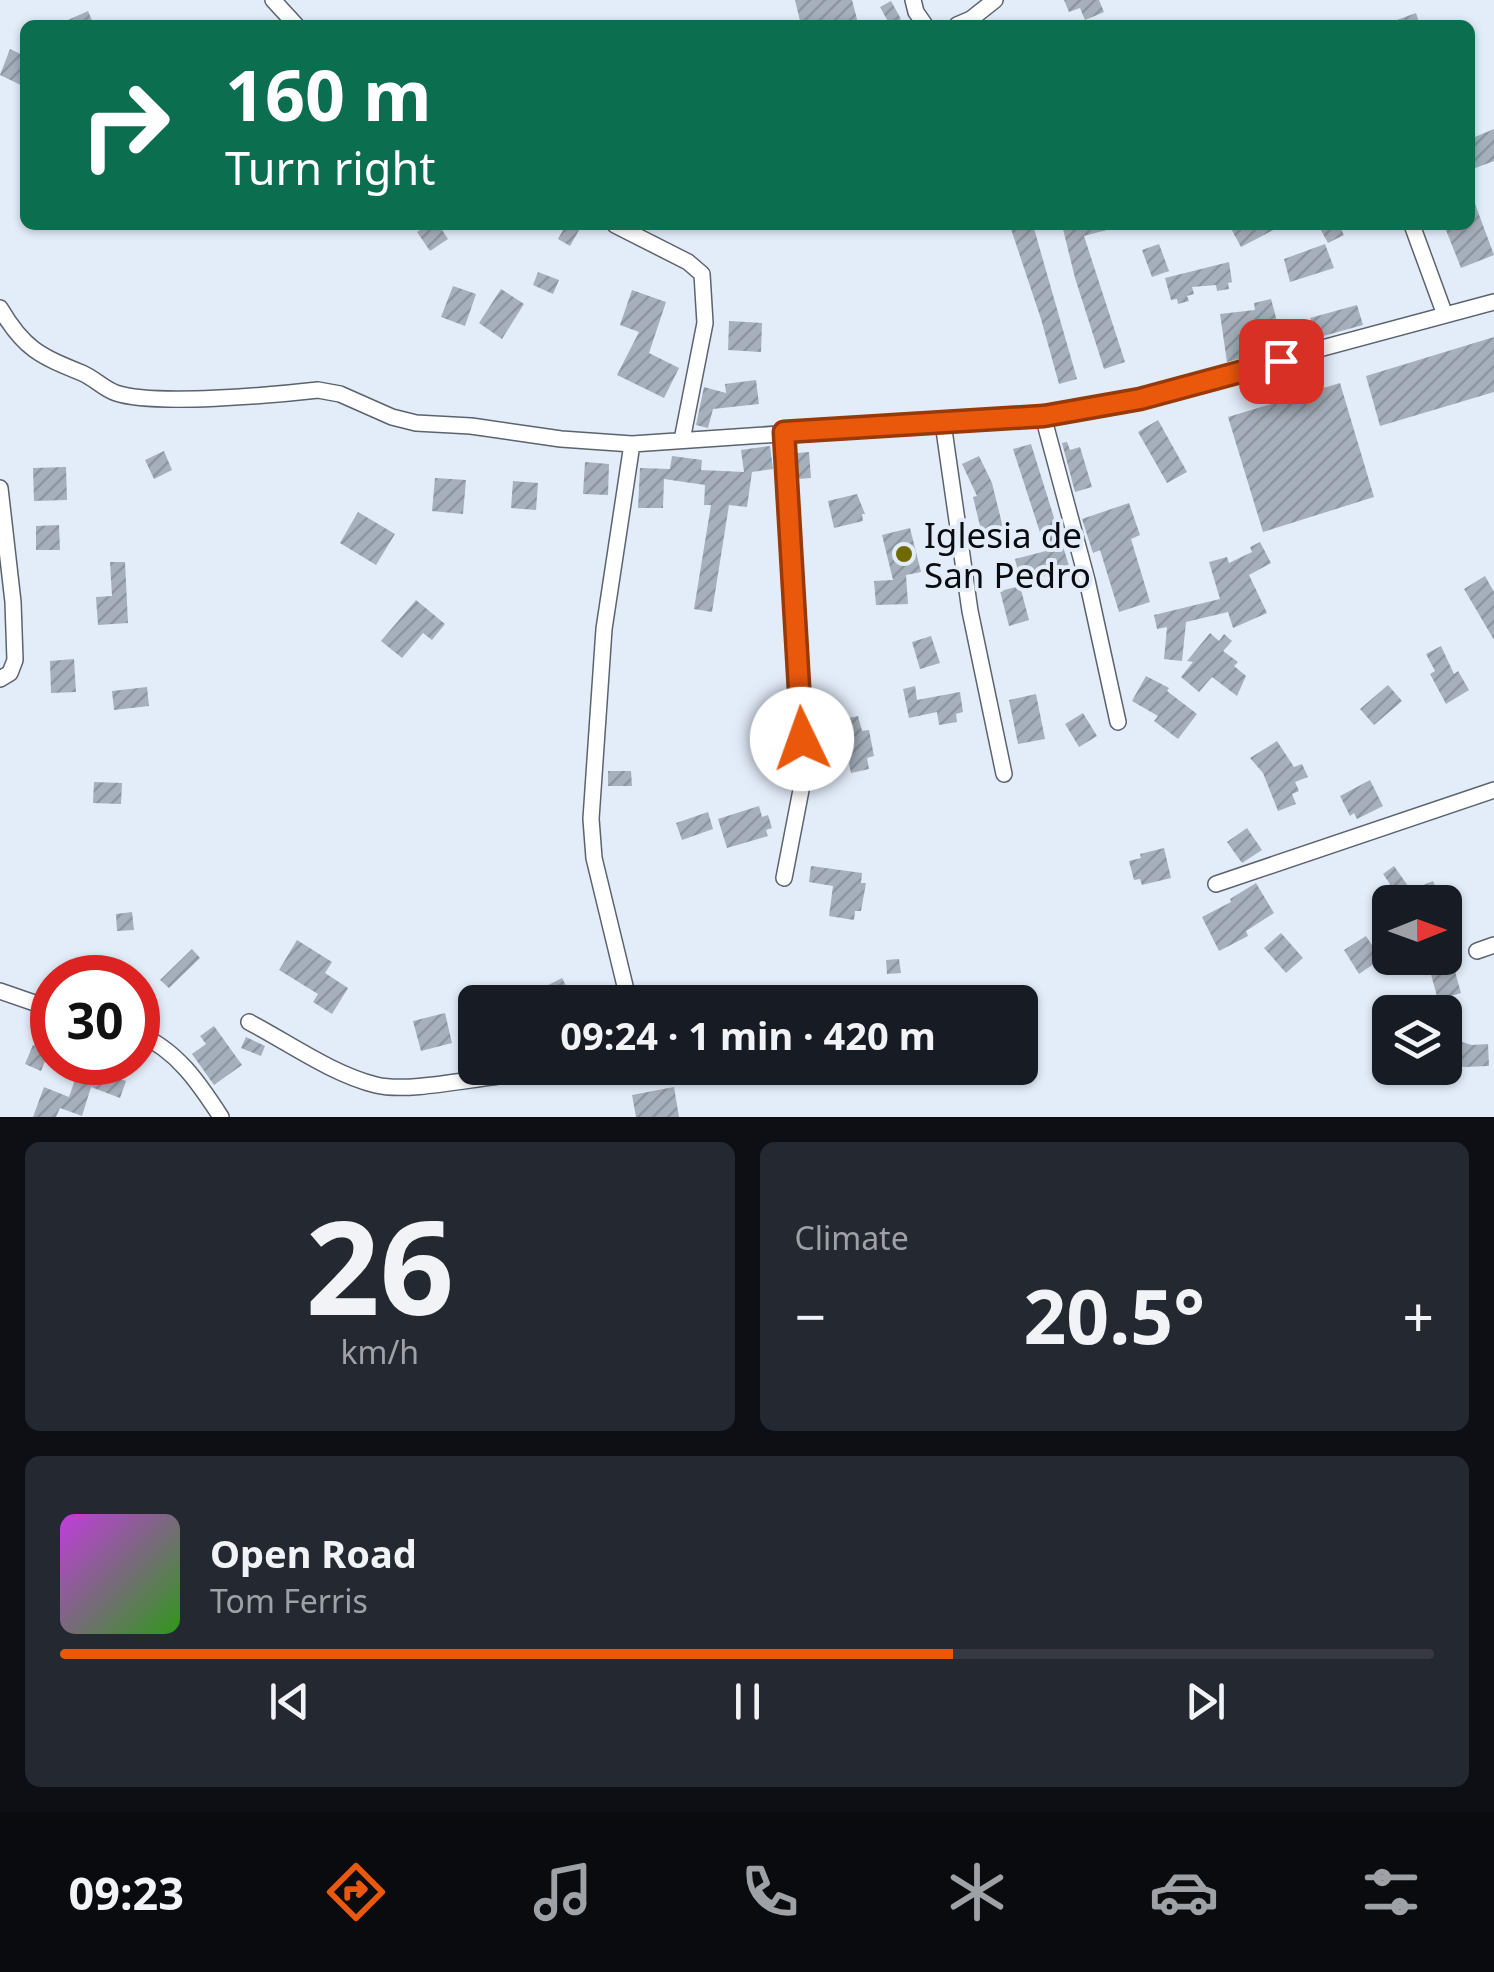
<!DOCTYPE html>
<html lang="en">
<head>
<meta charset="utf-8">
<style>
  body { margin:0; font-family:"Noto Sans",sans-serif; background:#242831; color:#f1f3f6; height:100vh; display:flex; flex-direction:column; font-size:38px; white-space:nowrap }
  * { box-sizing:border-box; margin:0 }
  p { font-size:32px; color:#9ea1a6 }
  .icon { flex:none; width:55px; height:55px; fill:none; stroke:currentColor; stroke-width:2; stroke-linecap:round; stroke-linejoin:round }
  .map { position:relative; height:1117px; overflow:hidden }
  .sheet { display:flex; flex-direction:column; gap:25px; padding:25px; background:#0d0f14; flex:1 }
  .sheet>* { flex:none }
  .guide { position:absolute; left:20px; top:20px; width:1455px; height:210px; border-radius:15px; box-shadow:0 2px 8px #0004; background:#0b6e4f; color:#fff; overflow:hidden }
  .needle { width:65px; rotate:89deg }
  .fabs { position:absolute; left:1372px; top:885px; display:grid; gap:20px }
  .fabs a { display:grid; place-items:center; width:90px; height:90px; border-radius:15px; background:#171b24; box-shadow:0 2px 8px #0004; font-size:50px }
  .speed { position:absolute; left:30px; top:955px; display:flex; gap:20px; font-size:50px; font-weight:700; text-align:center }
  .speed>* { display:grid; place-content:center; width:130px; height:130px; border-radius:50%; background:#171b24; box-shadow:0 2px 8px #0004; line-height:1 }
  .speed .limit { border:15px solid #d22; background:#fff; color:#111 }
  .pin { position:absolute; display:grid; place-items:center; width:85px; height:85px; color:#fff; margin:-42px; border-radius:20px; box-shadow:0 5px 15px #0006 }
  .me { position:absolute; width:110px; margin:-55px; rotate:357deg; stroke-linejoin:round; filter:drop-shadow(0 0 8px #0008) }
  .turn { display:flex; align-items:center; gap:35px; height:210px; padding:0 40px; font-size:45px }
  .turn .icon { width:130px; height:130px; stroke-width:2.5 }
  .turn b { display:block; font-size:70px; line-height:85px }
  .big { font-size:75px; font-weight:700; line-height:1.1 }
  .sheet .widget { flex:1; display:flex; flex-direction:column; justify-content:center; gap:15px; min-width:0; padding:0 35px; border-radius:15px; background:#242831 }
  .sheet .dial { align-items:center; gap:0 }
  .dial b { font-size:130px; line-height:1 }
  .song { display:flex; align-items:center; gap:30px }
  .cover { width:120px; height:120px; border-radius:15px; background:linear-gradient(135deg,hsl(290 70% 55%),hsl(110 70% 35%)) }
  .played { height:10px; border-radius:5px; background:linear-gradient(90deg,#ea580c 65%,#363941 65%) }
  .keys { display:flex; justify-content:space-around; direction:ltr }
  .heat { display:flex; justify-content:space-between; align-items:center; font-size:55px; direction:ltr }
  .sheet .tiles { flex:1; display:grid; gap:25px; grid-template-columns:1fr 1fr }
  .widget:last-child { grid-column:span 2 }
  .trip { position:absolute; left:458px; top:985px; width:580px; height:100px; border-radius:15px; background:#171b24; box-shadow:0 2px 8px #0004; font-weight:700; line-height:100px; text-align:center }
  .tab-bar { display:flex; height:160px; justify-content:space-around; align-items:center; background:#090b0e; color:#9ea1a6 }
  .tab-bar .icon { width:70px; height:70px }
  .tab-bar .current { color:#ea580c }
  .tab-bar b { font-size:45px; color:#f1f3f6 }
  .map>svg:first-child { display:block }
  .building { fill:url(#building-hatch) }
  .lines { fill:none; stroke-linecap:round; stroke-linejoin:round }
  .minor-casing { stroke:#5b636e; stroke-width:18 }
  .minor { stroke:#fff; stroke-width:15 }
  .route-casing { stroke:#983908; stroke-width:25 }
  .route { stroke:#ea580c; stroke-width:18 }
  .poi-dot { fill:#716902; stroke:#e3edfa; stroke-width:4 }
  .labels { text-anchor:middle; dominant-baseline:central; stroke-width:8; stroke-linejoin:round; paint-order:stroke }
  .poi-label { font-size:35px; fill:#080b0f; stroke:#e3edfa; text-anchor:start }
</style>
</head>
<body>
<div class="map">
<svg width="1494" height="1117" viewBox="0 0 1494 1117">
  <defs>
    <pattern id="building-hatch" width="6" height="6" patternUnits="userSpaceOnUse" patternTransform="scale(2.5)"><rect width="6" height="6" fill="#a6b0bc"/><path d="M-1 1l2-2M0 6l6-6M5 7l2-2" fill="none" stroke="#8d96a0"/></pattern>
  </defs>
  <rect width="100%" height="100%" fill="#e3edfa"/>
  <!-- building -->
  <path class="building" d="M795,0h57l6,23 -57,2z
    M1064,0h35l5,12 -19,8 -5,-12 -11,4z
    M891,1l10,18 -11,6 -10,-18z
    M88,11l6,14h-37z
    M1416,13l4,12h-33l-1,-1z
    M10,49l15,7v31l-25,-12z
    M1494,129v32l-24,9v-31z
    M1471,193l23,62 -33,13 -17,-43h26z
    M428,225h11l9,14 -18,12 -13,-19z
    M566,225h16l-12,21 -12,-7z
    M1022,225h11l44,154 -18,5 -18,-65 -30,-90z
    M1062,225h52v3l-30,8 41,126 -21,7 -29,-91z
    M1229,225h54l-42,22z
    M1318,225h21l5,10 -16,8z
    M1159,244l10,27 -17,6 -10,-27z
    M1325,244l9,24 -44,14 -6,-23z
    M1229,262l3,20 -4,1 1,6 -12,2 -1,-6 -24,2 2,7 -7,2 2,5 -11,3 -1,-5 -6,1 -6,-22z
    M538,272l21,8 -6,14 -20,-9z
    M453,286l23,8 -11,32 -24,-9z
    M501,289l23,15 -22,35 -23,-16z
    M632,290l34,12 -17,51 30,15 -15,30 -47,-23 22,-43 -19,-7z
    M1271,299l13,48 -57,15 -7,-48 35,-4 -1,-7z
    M1357,305l6,20 -47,13 -6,-20z
    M729,321l33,2 -1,29 -33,-2z
    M1494,337v55l-114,34 -14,-50z
    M756,380l3,24 -46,5 -5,19 -12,-3 8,-38 22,6 -1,-9z
    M1340,383l34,114 -111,35 -35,-115z
    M1158,420l29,52 -20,11 -29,-51z
    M1067,442l3,8 10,-3 12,40 -17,5 -13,-49z
    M1031,444l39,125 -49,14 -6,-24 31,-8 -33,-102z
    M770,446l3,23 -21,3 -5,35 -18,-2 -17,107 -18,-3 17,-104h-7l1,-20 -41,-6 -1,29h-25l2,-40 30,1 2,-13 30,4 -1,10 43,2 -3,-22z
    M164,451l8,19 -18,9 -9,-19z
    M809,452l2,26 -13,1 -1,-26z
    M979,456l13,27 15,61 -21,7 -13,-54 4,-1 -15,-32z
    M585,462l24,2 -1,31 -25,-1z
    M66,467l1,33 -33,1 -1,-33z
    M435,478l31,2 -3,34 -31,-3z
    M513,481l25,2 -2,27 -25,-2z
    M857,494l8,20h-3l1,7 -29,7 -6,-27z
    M1129,503l11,32 -9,4 19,63 -31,10 -19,-62 -7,3 -11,-34z
    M358,512l37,22 -19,31 -36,-22z
    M59,525l1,25h-24v-24z
    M910,528l11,44 -15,3 2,29 -32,1 -2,-24 19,-1 -11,-45z
    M1260,542l11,21 -22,12 18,38 -34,15 -5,-16 -42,10 -4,39 -18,-2 3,-32 -10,2 -3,-14 66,-16 -11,-37 18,-5 2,6 23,-11 -2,-5z
    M110,562h15l3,61 -30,2 -2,-28 16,-1z
    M1485,576l9,16v48l-30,-51z
    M1020,586l9,34 -20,6 -9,-35z
    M416,600l29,24 -13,16 -9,-7 -21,25 -21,-17z
    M1210,633l9,8 5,-7 8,7 -9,10 15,11 -4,4 12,10 -9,20 -25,-19 -13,15 -18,-15 12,-15 -6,-1z
    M931,636l9,27 -20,6 -8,-27z
    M1441,646l13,28 4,-3 11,19 -23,14 -16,-30 5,-3 -9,-17z
    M74,659l2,33 -25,1 -1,-32z
    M1146,676l23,12 -2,3 30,23 -19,25 -24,-18 4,-5 -26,-15z
    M1388,685l14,16 -28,24 -14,-16z
    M915,686l2,14 43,-8 3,20 -7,2 1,8 -18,3 -2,-13 -28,6 -6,-29z
    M147,687l2,19 -35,4 -2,-19z
    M1036,694l9,45 -27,5 -9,-44z
    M1083,713l14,23 -18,11 -14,-23z
    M858,716l4,15 7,-1 5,26 -7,2 2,11 -18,4 -6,-27 -11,2 -5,-26z
    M1277,741l17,26 8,-3 6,13 -13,5 4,9 -7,3 4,10 -18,7 -15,-38 -13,-15z
    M608,771h23l1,15h-24z
    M1370,780l13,26 -26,13 -3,-6 -4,3 -10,-20z
    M94,782l28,1 -1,21 -28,-1z
    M759,806l3,11 6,-2 4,13 -6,2 2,6 -41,12 -9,-29z
    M708,812l5,17 -31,11 -6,-17z
    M1247,828l15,22 -20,13 -15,-21z
    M1164,848l7,30 -29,7 -2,-6 -6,1 -5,-19 12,-3 -1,-4z
    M811,866l51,7 -1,10h5l-5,28h-6l-1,9 -25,-4 4,-30 -24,-4z
    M1394,866l19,27 -11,9 -5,-7 -6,4 -7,-11 6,-4 -7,-10z
    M1433,881l9,21h-22l-6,-13z
    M1256,883l18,30 -28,18 2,5 -29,15 -17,-34 29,-15 -1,-3z
    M132,912l2,18 -17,1 -1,-17z
    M1281,933l22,25 -17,15 -22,-25z
    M1366,936l15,23 -22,15 -15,-24z
    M297,940l35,22 -7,11 23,15 -16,26 -19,-12 5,-8 -39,-24z
    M192,949l8,9 -31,30 -9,-8z
    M899,959l2,14 -14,1 -1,-14z
    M1452,961l9,32 -23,7 -9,-33z
    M562,978l13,24h-60z
    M445,1013l7,30 -31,8 -8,-30z
    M214,1026l28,39 -28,20 -22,-31 14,-10 -6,-8z
    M246,1037l19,9 -4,10 -20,-8z
    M1445,1037l27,8 16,-1 1,22 -25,1 -19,-5z
    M33,1045l16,6 -8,20 -16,-7z
    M81,1062h23l-4,9 26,10 -6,17 -29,-11 -9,29 -22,-8 -4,9h-23l11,-30 25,10z
    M674,1087l5,30h-43l-4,-22z"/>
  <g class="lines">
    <defs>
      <path id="minor" d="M273,0l23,25
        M913,0l3,12 9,13
        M957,25l14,-6 24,-19
        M615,225l73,37 14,12 3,49 -23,117
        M1412,225l33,90
        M0,308c24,41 40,48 82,65 12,5 22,16 34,20 38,13 158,2 202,-3l22,4 52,23 24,6 55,3 90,13 71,5 411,-28 56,-8 395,-106
        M1043,416l44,164 31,142
        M943,423l27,188 34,163
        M784,431l18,308 -1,51 -17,88
        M0,488l13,114 2,58 -5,13 -10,6
        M1216,884l278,-94
        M1477,951l17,-6
        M0,991l52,18
        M622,1002l4,-12 -32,-132 -3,-39 13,-190 28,-185
        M249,1022c40,21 83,52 127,63 32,8 97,-7 133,-10l15,-7
        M138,1034c38,15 61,49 83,83"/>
    </defs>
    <!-- minor casing -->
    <use href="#minor" class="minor-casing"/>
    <!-- minor -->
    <use href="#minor" class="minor"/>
  </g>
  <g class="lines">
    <defs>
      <path id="route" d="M802,739l-18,-307 260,-16 96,-17 141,-38"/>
    </defs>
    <!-- route casing -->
    <use href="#route" class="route-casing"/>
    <!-- route -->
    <use href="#route" class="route"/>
  </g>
  <!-- markers -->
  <circle class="poi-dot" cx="904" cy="554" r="10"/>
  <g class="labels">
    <!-- poi labels -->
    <g class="poi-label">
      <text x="924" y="534">Iglesia de<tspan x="924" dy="40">San Pedro</tspan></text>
    </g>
  </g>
</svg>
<div class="fabs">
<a><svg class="needle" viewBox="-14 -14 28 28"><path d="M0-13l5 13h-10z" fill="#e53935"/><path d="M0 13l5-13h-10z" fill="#9ea1a6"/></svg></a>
<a><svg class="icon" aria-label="layers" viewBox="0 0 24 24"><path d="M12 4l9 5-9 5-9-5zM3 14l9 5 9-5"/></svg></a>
</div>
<div class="speed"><div class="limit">30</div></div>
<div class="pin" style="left:1281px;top:361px;background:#d93025"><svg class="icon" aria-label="arrive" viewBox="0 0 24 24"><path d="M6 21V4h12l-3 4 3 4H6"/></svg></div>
<svg class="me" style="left:802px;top:739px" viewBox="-20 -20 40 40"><circle r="19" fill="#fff"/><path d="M0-13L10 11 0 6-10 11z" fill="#ea580c"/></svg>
<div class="trip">09:24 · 1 min · 420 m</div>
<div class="guide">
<div class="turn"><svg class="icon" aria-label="right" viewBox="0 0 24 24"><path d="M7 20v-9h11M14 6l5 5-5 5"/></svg><div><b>160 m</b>Turn right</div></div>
</div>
</div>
<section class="sheet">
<div class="tiles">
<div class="widget dial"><b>26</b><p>km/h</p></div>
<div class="widget"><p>Climate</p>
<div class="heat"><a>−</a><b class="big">20.5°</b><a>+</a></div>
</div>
<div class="widget">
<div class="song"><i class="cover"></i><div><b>Open Road</b><p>Tom Ferris</p></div></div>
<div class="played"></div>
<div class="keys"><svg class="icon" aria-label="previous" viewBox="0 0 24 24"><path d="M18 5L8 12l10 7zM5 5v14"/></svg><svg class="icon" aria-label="pause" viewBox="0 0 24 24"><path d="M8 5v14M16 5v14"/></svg><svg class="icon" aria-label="next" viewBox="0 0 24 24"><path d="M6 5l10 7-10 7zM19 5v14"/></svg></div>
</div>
</div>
</section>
<nav class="tab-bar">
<b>09:23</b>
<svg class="icon current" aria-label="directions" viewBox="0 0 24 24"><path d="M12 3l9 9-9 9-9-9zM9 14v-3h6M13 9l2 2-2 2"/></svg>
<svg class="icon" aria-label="music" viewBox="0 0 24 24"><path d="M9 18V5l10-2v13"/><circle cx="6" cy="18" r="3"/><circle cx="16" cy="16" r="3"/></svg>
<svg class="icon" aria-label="phone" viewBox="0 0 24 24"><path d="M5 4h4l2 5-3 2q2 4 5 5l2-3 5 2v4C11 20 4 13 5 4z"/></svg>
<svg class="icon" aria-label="climate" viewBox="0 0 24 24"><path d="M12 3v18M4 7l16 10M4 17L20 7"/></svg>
<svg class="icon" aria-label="car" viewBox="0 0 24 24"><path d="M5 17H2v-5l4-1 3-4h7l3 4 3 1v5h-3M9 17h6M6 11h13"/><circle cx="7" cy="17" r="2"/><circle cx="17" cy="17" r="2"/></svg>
<svg class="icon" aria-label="filters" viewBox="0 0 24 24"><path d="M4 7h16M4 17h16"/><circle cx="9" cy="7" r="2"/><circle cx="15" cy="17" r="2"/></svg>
</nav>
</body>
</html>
